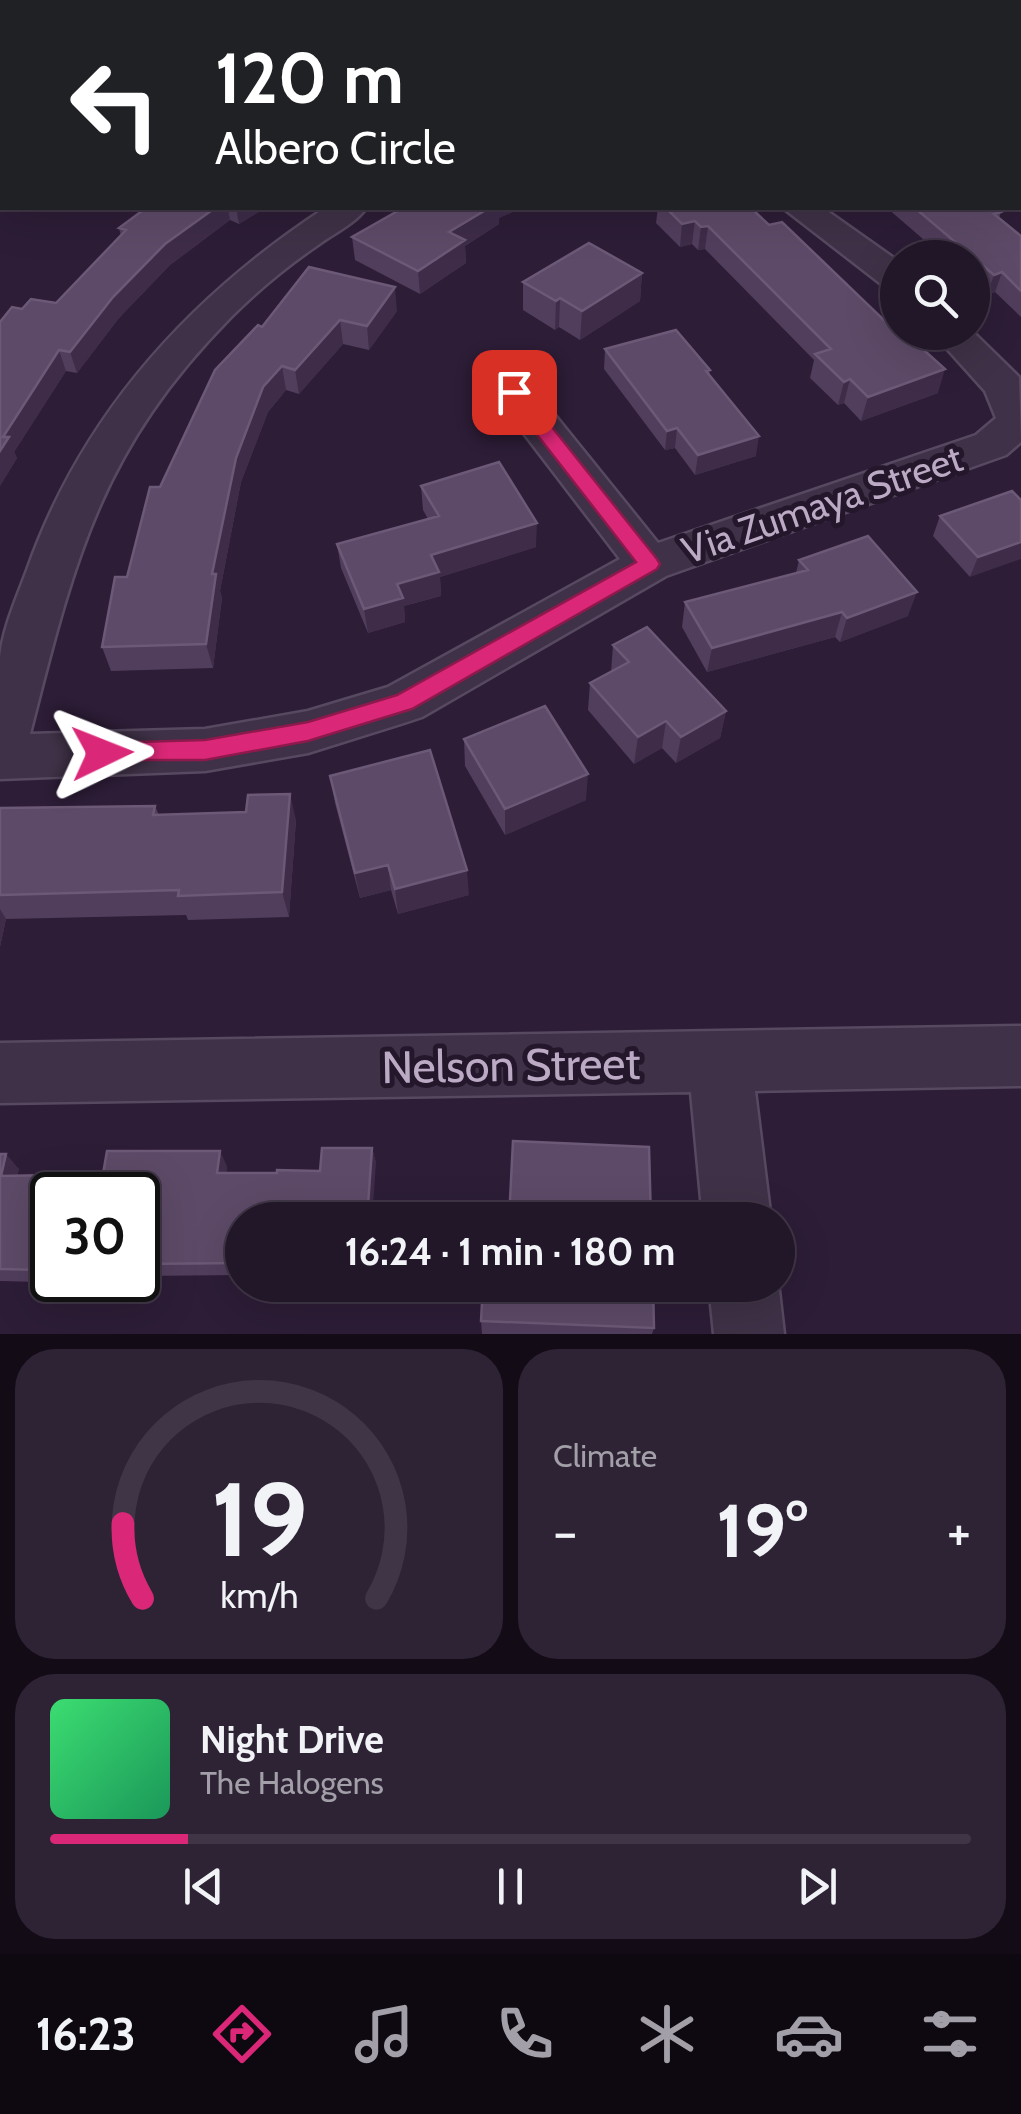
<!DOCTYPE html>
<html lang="en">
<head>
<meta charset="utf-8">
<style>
  body { margin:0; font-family:Cabin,sans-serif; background:#2e2335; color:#f1f3f6; height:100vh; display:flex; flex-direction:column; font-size:38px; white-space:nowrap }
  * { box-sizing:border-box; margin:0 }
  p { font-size:32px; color:#a29fa8 }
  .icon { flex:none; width:55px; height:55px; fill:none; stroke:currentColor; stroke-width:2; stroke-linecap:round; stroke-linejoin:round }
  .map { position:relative; height:1334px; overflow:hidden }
  .side { display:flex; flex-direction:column; gap:15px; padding:15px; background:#130c17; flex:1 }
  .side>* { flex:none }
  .guide { position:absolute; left:0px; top:0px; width:1022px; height:210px; box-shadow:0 10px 40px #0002,0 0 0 2px #3f3546; background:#202124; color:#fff; overflow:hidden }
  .fabs { position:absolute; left:880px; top:240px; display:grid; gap:20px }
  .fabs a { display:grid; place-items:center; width:110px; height:110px; border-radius:50%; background:#221629; box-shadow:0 10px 40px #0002,0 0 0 2px #3f3546; font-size:50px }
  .speed { position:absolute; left:30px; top:1172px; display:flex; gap:20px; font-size:50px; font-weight:700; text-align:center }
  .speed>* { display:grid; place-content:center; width:130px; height:130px; border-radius:50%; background:#221629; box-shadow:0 10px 40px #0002,0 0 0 2px #3f3546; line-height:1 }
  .speed .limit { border:5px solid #111; border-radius:15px; background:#fff; color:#111 }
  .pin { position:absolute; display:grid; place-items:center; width:85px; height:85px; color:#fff; margin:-42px; border-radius:20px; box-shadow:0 5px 15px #0006 }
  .me { position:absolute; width:110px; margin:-55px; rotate:88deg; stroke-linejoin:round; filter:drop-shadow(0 0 8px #0008) }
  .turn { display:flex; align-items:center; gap:35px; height:210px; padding:0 50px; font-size:45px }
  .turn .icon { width:130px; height:130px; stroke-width:2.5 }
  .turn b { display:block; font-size:70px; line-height:85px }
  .big { font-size:75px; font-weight:700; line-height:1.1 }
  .side .tile { flex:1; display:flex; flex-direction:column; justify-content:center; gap:15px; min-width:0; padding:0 35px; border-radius:40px; background:#2e2335 }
  .side .dial { align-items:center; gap:0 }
  .dial svg { height:260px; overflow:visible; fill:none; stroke:#3f3546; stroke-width:7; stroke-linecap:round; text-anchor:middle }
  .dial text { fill:#f1f3f6; stroke:none }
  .song { display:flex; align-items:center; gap:30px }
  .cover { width:120px; height:120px; border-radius:15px; background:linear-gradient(135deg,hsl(140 70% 55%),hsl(150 70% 35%)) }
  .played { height:10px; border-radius:5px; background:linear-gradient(90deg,#db2777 15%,#3f3546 15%) }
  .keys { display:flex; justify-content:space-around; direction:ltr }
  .heat { display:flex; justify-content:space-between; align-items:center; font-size:55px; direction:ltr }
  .side .tiles { flex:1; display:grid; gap:15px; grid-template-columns:1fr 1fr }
  .tile:last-child { grid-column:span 2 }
  .trip { position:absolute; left:225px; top:1202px; width:570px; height:100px; border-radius:50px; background:#221629; box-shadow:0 10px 40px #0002,0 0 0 2px #3f3546; font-weight:700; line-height:100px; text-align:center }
  .tabs { display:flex; height:160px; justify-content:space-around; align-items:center; background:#0e0910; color:#a29fa8 }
  .tabs .icon { width:70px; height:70px }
  .tabs .selected { color:#db2777 }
  .tabs b { font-size:45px; color:#f1f3f6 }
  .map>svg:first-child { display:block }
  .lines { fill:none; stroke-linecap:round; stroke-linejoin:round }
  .minor-casing { stroke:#574960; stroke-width:5 }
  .minor { fill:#3f3147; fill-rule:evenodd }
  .wall { fill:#513e5d }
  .shaded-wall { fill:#3e2c49 }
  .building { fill:#5d4a68; stroke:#6c5977; stroke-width:2.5 }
  .route { fill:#db2777; stroke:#8e194d; stroke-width:2.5 }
  .labels { text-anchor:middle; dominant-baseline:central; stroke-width:10; stroke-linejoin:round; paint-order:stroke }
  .street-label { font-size:38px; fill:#bcaac5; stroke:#24172c }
  .near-street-label { font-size:45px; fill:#bcaac5; stroke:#24172c }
</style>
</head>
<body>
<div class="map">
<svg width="1021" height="1334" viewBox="0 0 1021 1334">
  <rect width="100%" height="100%" fill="#2d1d37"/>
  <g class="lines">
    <defs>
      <path id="minor" d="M622,0h30l2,2h-30z
        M2,101v21l-2,1v-21z
        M325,208h41c-11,16 -32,25 -48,37 -31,21 -61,46 -87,72 -131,133 -157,244 -201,417l175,-5 103,-18 80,-24 232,-128 -121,-158 -6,-9 6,-9 15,-4 15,4 129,160 318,-108 20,-17 -11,-27 -53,-59 40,-1 47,46 2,65 -15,13 -340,121 -244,141 -18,6 -96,30 -103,18 -205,8c0,-40 0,-83 0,-122 3,-29 17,-60 27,-87 55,-156 161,-272 298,-362z
        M783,208h40l75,53v29l-13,-3z
        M1021,1026v60l-266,5 16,129h-68l-12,-128 -691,11v-60z
        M778,1282l6,52h-70l-5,-49z"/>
    </defs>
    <!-- minor casing -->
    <use href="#minor" class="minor-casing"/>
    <!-- minor -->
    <use href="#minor" class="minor"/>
  </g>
  <!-- wall -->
  <path class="wall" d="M263,0h128l2,2h-128z
    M146,208h119l-26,16 -9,-4 -60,45 -51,53 -42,55 -11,-2 -52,81 3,6 -17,28v-164l22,-13 34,-6 65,-67 -2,-8z
    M403,208h118l-22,10v6l-34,22 1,17 -46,31 -65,-34 -3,-23z
    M658,208h93l187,185 -77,28 -17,-18 -6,2 -28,-27 4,-18 -109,-111 -7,1 -6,-6 -12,3 -24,-24z
    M887,208h109l5,4 -2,6 22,18v81l-26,-25 -8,3 -15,-13v-24h-27z
    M642,273l-2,28 -60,39 -21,-13 -4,3 -32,-20v-28z
    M397,311l-28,39 -26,-6 -44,50 -13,-4 -18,22 -27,70 -21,109 2,7 -9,70 -102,3 -9,-24 58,-160 102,-160z
    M605,349l105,21 -1,5 47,81 -61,19 -20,-27 -10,2 -61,-81z
    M421,486l115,61 -96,30 1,19 -37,10 1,16 -37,11 -27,-65 -4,-24 91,-25 -5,-9z
    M1012,491l-42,86 -37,-41 7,-20z
    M799,560l109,56 -68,26 -5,-5 -128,35 -25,-45 3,-25 111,-29z
    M613,645l113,66 -6,27 -44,25 -14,-15 -28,16 -46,-54 2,-27 21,-11z
    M464,739l122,61 -81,35 -40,-69z
    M330,776l139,119 -71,19 -7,-24 -31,8 -25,-95z
    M155,806l4,9 137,5 -7,97 -101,3 -2,-5 -180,4 -6,28v-139z
    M372,1148l4,15 -134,57v55l-104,1v-81l-86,85h62l-3,18 -59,-4 -13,-12 -39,-1v-127l19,15 -2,7 86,-2 124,-8 -1,7h51l43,-2z
    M481,1321l173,7 -2,6h-170z"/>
  <!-- shaded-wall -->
  <path class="shaded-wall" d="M129,0h47l-6,2h-47z
    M516,0h39l-23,2h-16z
    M1,50l1,21 -2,1v-21z
    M2,153v28l-2,2v-27z
    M215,208h13l2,12 -60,45 -51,53 -42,55 -7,-21 43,-55 52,-53z
    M236,208h29l-26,16z
    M489,208h32l-22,10v6l-34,22 1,17 -46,31 -2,-23 31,-39z
    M695,221l-3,23 -12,3 2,-23z
    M708,226l-3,23 -7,1 3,-23z
    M1002,272l-7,20 -8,3 7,-20z
    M642,273l-2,28 -60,39 2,-29z
    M395,287l2,24 -28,39 -2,-24z
    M560,298l-1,29 -4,3 1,-29z
    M340,320l3,24 -44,50 -4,-24z
    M59,350l7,21 -52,81 3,6 -17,28v-35l3,-14z
    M282,366l4,24 -18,22 -27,70 -21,109 2,7 -9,70 -7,-24 6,-70 24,-116 27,-71z
    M945,369l-7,24 -77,28 7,-24z
    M850,379l-6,24 -6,2 6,-23z
    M677,428l-2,20 -10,2 2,-19z
    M759,436l-3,20 -61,19 3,-20z
    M537,523l-1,24 -96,30 1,19 -37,10 1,16 -37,11 -4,-24 67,-54z
    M1021,542v17l-51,18 8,-20z
    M917,592l-9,24 -68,26 7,-24z
    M842,612l-7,25 -128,35 5,-24z
    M726,711l-6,27 -44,25 5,-26z
    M666,721l-4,27 -28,16 4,-27z
    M588,774l-2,26 -81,35v-26z
    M290,794l6,26 -7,97 -7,-25z
    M388,865l3,25 -31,8 -5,-25z
    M467,870l2,25 -71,19 -3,-25z
    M0,909l6,10 -6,28z
    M372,1148l4,15 -4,57h-5z
    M220,1151l7,15 -2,21 -8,-14z
    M6,1154l13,15 -5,22 -13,-15z
    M101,1280h13l-3,18 -11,-11z"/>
  <!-- building -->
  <path class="building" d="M66,0h63l-6,2h-52z
    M280,0h111l2,2h-111z
    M2,126v27l-2,3v-28z
    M146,208h69l-50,36 -52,53 -43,55 -11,-2 -56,87h6l-9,14v-129l12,-15 10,2 9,-10 25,4 70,-73 -7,-2z
    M403,208h86l-40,24 16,8 -47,31 -66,-34z
    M666,208h85l18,17 13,-3 110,106 6,-1v5h6l41,37 -77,28 -18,-18 -6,3 -29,-28 16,-5 -123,-123 -7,1 -6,-6 -13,3z
    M915,208h81l5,4 -7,2 27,22v55l-19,-19 -8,3z
    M589,243l53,30 -60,38 -22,-13 -4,3 -33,-19z
    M309,267l86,20 -28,39 -27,-6 -45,50 -13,-4 -19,21 -27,71 -24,116h4l-10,70 -104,3 13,-70h12l23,-90h10l55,-117 43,-45 4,2z
    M676,330l34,40 -4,1 53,65 -61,19 -21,-27 -10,3 -62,-82z
    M499,462l38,61 -106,32 8,17 -42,12 6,14 -39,11 -27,-65 102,-28 -18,-30z
    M1012,491l9,9v42l-43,15 -38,-41z
    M868,536l49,56 -70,26 -5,-6 -130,36 -27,-46 123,-32 -9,-10z
    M647,627l79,84 -45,26 -15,-16 -28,16 -48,-54 39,-21 -16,-17z
    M545,706l43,68 -83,35 -41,-70z
    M430,750l37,120 -72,19 -7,-24 -33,8 -25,-97z
    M290,794l-8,98 -104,4 1,-6 -179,5v-87l155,-2 -2,9 93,-3 2,-17z
    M513,1141l136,6 2,73h-142z
    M322,1148h50l-5,72h-125v43l-104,1v-69h-86v85h49l-1,7 -61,-5 3,-12 -42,-1v-115h6l-5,22 102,-2 4,-23h113l-3,22h60v-3l43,1z
    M483,1285h170l1,43 -173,-7z"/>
  <!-- route -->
  <path class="route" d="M514,386l6,1 137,172 3,5 -3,5 -245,140 -104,32 -103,19h-111l-3,-7 3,-7 8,-3 103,-3 103,-18 89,-27 239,-133 -129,-166 -3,-4z"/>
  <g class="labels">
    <!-- street labels -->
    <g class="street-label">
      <text transform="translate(822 504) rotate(-19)">Via Zumaya Street</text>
    </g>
    <!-- near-street labels -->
    <g class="near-street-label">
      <text transform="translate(511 1065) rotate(-1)">Nelson Street</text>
    </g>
  </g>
</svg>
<div class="fabs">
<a><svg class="icon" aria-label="search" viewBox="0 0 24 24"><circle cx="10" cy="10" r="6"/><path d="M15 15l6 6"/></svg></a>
</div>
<div class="speed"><div class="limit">30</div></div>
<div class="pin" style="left:514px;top:392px;background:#d93025"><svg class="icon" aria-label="arrive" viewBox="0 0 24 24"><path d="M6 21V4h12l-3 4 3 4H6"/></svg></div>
<svg class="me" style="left:102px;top:753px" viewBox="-20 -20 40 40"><path d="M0-17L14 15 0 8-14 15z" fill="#db2777" stroke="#fff" stroke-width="4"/></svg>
<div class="trip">16:24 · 1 min · 180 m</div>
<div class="guide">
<div class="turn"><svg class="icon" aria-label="left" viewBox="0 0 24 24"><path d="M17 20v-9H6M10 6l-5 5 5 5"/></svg><div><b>120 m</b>Albero Circle</div></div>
</div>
</div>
<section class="side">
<div class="tiles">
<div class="tile dial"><svg viewBox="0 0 100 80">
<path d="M14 69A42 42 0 1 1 86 69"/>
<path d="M14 69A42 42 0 0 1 8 46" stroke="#db2777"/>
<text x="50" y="56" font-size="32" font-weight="700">19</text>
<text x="50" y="72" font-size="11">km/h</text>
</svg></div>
<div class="tile"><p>Climate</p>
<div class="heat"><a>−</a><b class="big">19°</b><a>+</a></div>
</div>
<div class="tile">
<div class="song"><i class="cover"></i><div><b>Night Drive</b><p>The Halogens</p></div></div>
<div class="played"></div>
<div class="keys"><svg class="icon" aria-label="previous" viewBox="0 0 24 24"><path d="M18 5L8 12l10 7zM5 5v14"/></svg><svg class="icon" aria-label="pause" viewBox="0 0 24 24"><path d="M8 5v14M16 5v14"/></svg><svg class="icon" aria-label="next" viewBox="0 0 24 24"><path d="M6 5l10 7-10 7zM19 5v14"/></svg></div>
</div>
</div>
</section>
<nav class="tabs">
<b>16:23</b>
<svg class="icon selected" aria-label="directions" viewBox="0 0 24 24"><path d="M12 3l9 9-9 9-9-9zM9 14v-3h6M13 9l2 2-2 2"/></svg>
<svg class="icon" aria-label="music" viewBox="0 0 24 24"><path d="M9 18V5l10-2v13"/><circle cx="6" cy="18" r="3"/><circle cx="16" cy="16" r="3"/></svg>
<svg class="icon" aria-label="phone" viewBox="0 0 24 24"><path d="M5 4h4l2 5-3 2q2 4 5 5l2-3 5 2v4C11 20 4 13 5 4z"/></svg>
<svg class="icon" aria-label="climate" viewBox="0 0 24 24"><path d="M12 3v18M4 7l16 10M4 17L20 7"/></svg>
<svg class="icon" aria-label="car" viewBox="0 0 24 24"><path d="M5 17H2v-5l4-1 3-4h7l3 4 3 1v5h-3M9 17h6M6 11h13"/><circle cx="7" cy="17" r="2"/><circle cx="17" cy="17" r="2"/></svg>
<svg class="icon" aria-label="filters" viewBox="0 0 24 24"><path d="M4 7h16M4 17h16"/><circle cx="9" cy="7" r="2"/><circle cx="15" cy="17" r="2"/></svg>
</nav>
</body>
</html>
